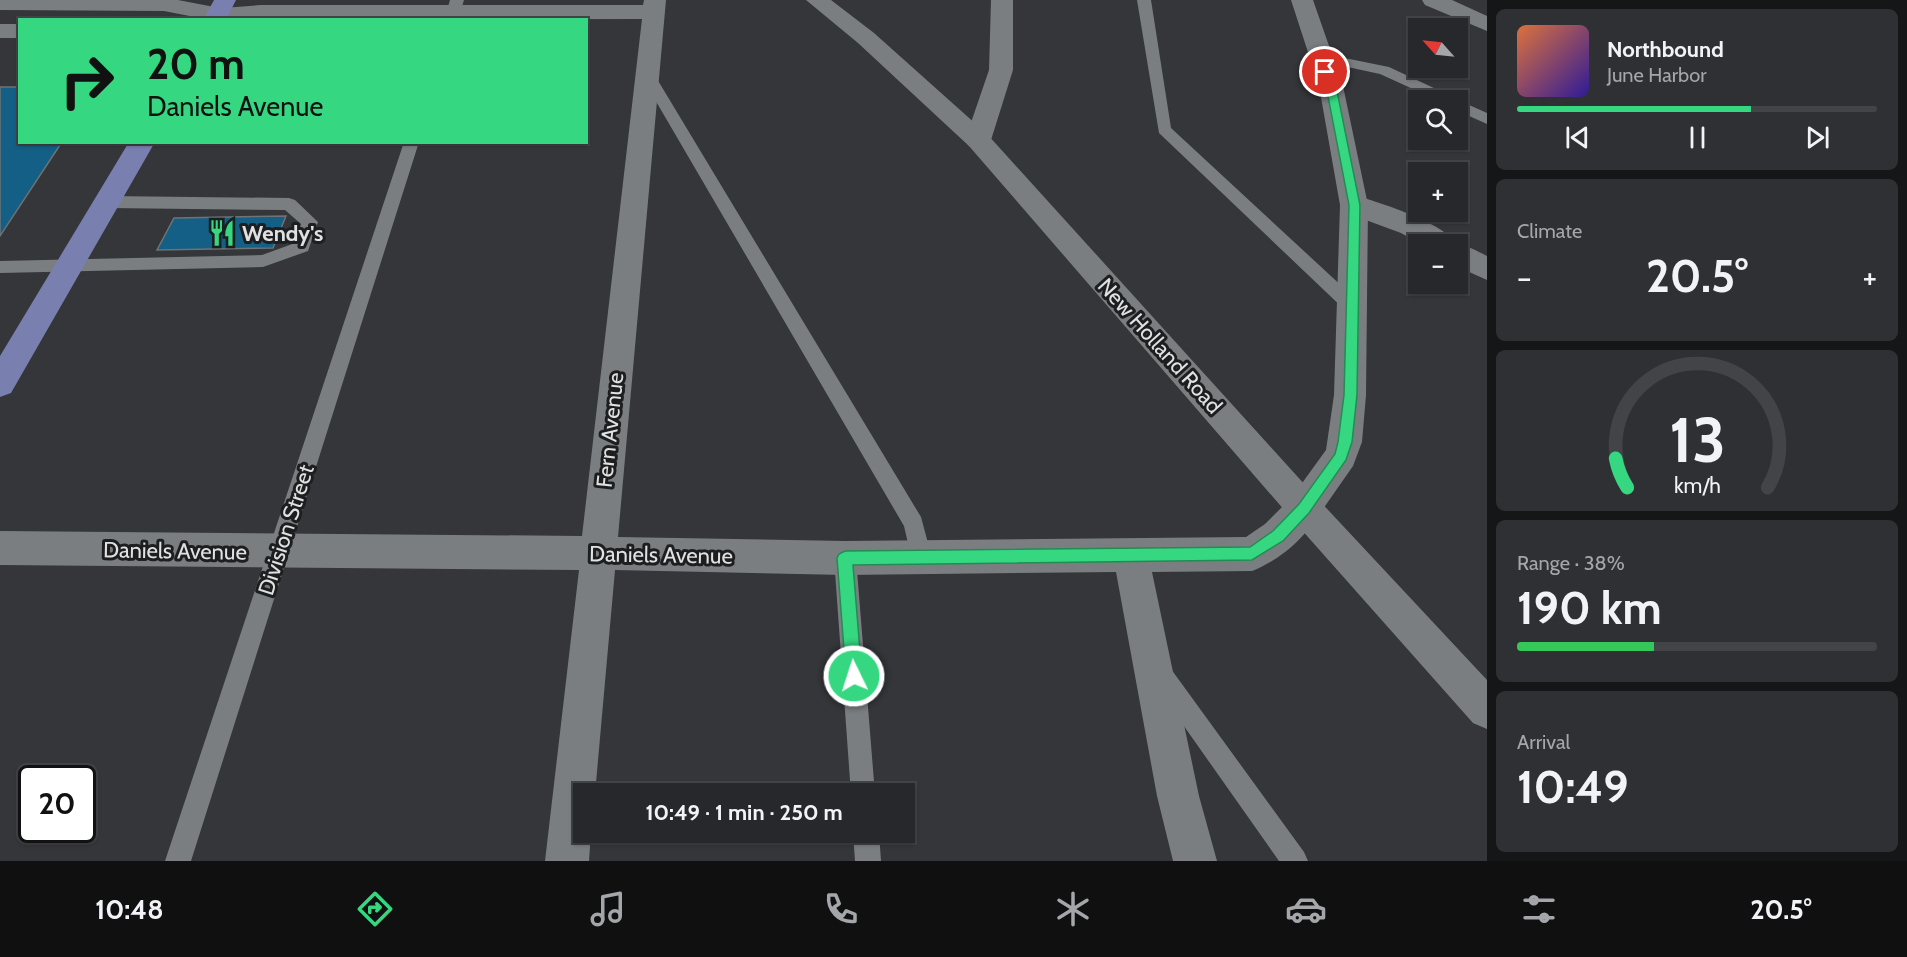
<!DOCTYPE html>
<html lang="en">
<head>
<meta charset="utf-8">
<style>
  body { margin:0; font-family:Cabin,sans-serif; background:#2f3033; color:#f1f3f6; height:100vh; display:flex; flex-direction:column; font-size:22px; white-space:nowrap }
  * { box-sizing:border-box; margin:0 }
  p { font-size:20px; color:#a4a6a9 }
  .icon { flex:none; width:33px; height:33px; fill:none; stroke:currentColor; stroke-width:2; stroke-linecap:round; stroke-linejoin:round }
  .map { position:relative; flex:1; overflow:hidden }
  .sheet { display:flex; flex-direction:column; gap:9px; padding:9px; background:#151618; width:420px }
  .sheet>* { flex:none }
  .banner { position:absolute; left:18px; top:18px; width:570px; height:126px; border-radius:0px; box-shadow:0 2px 4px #0004,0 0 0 2px #434447; background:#35d881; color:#111; overflow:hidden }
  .needle { width:39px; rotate:297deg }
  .controls { position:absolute; left:1408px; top:18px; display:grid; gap:12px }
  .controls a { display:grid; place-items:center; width:60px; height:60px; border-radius:0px; background:#27282b; box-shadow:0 2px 4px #0004,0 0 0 2px #434447; font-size:30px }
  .speed { position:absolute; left:18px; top:765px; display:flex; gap:12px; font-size:30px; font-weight:700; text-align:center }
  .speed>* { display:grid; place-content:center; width:78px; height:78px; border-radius:50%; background:#27282b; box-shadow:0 2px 4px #0004,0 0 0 2px #434447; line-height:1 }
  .speed .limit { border:3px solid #111; border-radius:9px; background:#fff; color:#111 }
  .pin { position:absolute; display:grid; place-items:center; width:51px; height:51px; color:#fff; margin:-26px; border:3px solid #fff; border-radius:50%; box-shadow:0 2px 6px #0007 }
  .me { position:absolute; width:66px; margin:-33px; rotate:356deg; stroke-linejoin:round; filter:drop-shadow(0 0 4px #0008) }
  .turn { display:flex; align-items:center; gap:21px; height:126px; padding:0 30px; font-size:27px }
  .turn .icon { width:78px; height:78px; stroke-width:2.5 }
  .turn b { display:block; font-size:42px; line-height:51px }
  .big { font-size:45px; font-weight:800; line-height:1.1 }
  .sheet .card { flex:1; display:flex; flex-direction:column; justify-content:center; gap:9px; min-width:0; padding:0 21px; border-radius:9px; background:#2f3033 }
  .sheet .dial { align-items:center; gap:0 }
  .dial svg { height:156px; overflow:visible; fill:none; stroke:#434447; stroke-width:7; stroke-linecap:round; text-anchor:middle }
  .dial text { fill:#f1f3f6; stroke:none }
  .song { display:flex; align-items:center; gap:18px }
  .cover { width:72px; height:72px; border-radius:9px; background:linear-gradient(135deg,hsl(20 70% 55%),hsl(250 70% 35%)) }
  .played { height:6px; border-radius:3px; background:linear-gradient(90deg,#35d881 65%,#434447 65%) }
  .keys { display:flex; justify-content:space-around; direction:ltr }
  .heat { display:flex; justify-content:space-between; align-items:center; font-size:33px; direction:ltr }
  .charge { height:9px; border-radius:4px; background:linear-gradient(90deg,#34c759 38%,#434447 0) }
  .trip { position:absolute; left:573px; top:783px; width:342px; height:60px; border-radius:0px; background:#27282b; box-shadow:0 2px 4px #0004,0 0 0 2px #434447; font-weight:800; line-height:60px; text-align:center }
  .tabs { display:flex; height:96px; justify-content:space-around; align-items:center; background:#101011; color:#a4a6a9 }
  .tabs .icon { width:42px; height:42px }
  .tabs .selected { color:#35d881 }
  .tabs b { font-size:27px; color:#f1f3f6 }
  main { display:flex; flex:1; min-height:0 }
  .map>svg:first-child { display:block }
  .building { fill:#135f85; stroke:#6f7375; stroke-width:1.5 }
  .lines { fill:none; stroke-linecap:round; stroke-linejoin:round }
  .service { fill:#7b7e81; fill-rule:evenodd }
  .minor { fill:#7b7e81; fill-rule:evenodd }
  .tertiary { fill:#7b7e81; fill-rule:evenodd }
  .secondary { fill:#7b7e81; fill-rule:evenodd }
  .primary { fill:#797faf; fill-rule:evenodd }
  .route { fill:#35d881; stroke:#228c54; stroke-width:1.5 }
  .labels { text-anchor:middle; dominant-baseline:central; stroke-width:6; stroke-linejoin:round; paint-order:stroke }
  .poi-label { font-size:22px; font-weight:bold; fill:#dfe1e3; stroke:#1d1e1f; text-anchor:start }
  .street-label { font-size:22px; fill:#dfe1e3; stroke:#1d1e1f }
</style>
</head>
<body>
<main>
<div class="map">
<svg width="1487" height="861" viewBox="0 0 1487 861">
  <rect width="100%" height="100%" fill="#343639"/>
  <!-- building -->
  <path class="building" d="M0,87h20v55h42l-62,94z
    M286,216l-13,32 -116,2 17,-32z"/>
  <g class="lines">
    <!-- service -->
    <path class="service" d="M450,0h14l-6,20h-14z
      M1137,0h14l20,128 188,174 3,5 -3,5 -6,2 -6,-2 -188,-179z
      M1320,53l69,14 64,30 2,3h-18l-57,-26 -65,-14 -2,-3z
      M647,70l7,4 267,443 11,41 -3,7 -8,3 -8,-3 -9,-39 -264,-452z
      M1457,100h1l29,13v11l-29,-13z
      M404,142h15l-228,719h-26z
      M107,196l182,2 6,2 23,22 -10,29 -45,16 -263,6v-12l262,-6 33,-12 6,-19 -16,-14 -178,-2 -6,-2 -2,-4 2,-4z
      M845,548l8,3 3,7 19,236h-24l-17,-236 3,-7z
      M1163,665l8,4 133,183 4,9h-29l-124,-176 -4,-8 4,-8z
      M853,832h26l2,29h-26z"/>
    <!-- minor -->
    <path class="minor" d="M644,0h22l-48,537 227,4 401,-4 19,-13 27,-27 12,-5 12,5 5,11c-12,28 -41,52 -69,63l-100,1 47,224 18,65h-44l-16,-65 -41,-224 -271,3 -230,-5 -20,224h-11v38h7l-2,29h-44l34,-291 -579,-5v-34l582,5 60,-517 -430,1 -6,-6 3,-5 52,-4h382z
      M991,0h22v70l-22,70 -4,6 -9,2 -9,-2 -4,-6 24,-70z
      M1422,0h30l35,16v15l-62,-26z
      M1354,195c24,7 91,28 102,49 11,1 21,7 31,12v24l-29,-13v-23h-37l-20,-11 -57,-21 -4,-7 4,-7z"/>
    <!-- tertiary -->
    <path class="tertiary" d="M0,0h178l47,9 3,5 -3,5 -15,1 -46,-9 -164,-1z
      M1291,0h22l30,86 25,119 -2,190 -4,47 -9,24 -37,53 -12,5 -12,-5 -5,-11 5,-11 34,-47 8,-55 6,-190 -21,-119z
      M0,24h20v14h-20z"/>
    <!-- secondary -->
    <path class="secondary" d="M806,0h25l43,33 113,101 329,363 171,183v49l-14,-6 -181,-204 -323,-373 -111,-103z"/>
    <!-- primary -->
    <path class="primary" d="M214,0h22l-10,20h-23z
      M129,142h26l-144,251 -11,4v-41z"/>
  </g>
  <!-- route -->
  <path class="route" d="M1322,69h7l7,17 24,119 -3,190 -5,47 -6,18 -37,53 -26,28 -31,19 -399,5 9,111 -3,6 -5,2 -6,-2 -2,-6 -9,-118 2,-4 6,-3 405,-4 23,-16 26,-27 36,-50 3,-12 6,-47 5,-190 -23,-119 -6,-14z"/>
  <!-- icons -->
  <defs>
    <symbol id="restaurant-bare" viewBox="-9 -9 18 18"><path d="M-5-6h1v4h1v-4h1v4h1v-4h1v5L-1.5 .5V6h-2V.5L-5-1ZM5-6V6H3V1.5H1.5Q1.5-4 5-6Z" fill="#35d881" stroke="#1d1e1f" stroke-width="2.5" paint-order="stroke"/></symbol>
  </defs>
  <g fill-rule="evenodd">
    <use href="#restaurant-bare" x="203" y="214" width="38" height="38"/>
  </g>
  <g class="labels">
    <!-- poi labels -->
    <g class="poi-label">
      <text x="242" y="233">Wendy's</text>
    </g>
    <!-- street labels -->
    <g class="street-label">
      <text transform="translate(1160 346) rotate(48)">New Holland Road</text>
      <text transform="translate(610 430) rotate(-84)">Fern Avenue</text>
      <text transform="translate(286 530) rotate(-72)">Division Street</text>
      <text transform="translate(175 551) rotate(1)">Daniels Avenue</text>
      <text transform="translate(661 555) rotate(1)">Daniels Avenue</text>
    </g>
  </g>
</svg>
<div class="controls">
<a><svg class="needle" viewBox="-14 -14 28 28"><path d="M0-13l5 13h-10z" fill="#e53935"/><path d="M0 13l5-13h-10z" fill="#a4a6a9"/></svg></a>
<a><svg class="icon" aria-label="search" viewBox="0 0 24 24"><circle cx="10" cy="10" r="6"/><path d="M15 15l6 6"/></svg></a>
<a>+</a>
<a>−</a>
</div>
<div class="speed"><div class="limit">20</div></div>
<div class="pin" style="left:1325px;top:72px;background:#d93025"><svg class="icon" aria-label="arrive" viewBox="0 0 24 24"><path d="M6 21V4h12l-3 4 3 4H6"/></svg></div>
<svg class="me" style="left:854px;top:676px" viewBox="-20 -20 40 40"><circle r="17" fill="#35d881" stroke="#fff" stroke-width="3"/><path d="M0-11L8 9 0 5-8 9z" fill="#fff"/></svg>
<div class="trip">10:49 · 1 min · 250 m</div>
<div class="banner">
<div class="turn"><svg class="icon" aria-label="right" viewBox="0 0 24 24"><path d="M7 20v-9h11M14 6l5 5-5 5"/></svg><div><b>20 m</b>Daniels Avenue</div></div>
</div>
</div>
<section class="sheet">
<div class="card">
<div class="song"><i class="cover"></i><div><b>Northbound</b><p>June Harbor</p></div></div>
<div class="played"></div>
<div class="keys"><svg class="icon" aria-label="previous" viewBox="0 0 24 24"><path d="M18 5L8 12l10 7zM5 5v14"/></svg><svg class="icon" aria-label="pause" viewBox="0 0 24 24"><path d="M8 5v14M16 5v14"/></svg><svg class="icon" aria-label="next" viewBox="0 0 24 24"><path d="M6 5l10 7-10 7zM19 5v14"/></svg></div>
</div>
<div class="card"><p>Climate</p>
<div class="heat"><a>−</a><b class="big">20.5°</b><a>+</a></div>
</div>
<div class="card dial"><svg viewBox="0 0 100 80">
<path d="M14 69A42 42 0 1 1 86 69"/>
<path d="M14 69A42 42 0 0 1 8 54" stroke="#35d881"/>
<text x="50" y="56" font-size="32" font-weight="700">13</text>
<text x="50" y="72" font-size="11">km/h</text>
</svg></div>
<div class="card"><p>Range · 38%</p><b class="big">190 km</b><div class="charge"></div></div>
<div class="card"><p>Arrival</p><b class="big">10:49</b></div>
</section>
</main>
<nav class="tabs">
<b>10:48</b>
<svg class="icon selected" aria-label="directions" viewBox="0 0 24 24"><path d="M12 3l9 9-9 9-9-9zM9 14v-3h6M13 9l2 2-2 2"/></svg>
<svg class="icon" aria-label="music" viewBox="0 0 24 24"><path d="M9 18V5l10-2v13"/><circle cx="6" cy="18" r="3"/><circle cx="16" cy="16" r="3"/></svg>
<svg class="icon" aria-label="phone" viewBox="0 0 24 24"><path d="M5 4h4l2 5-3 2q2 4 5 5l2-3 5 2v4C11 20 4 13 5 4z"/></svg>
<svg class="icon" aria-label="climate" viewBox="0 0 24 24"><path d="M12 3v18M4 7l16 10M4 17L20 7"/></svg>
<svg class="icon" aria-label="car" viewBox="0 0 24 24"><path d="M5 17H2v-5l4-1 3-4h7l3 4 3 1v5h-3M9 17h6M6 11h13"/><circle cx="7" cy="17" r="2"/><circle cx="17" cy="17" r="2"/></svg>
<svg class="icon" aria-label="filters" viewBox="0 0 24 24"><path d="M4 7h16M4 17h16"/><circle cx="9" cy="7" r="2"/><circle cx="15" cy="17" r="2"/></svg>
<b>20.5°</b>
</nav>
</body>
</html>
